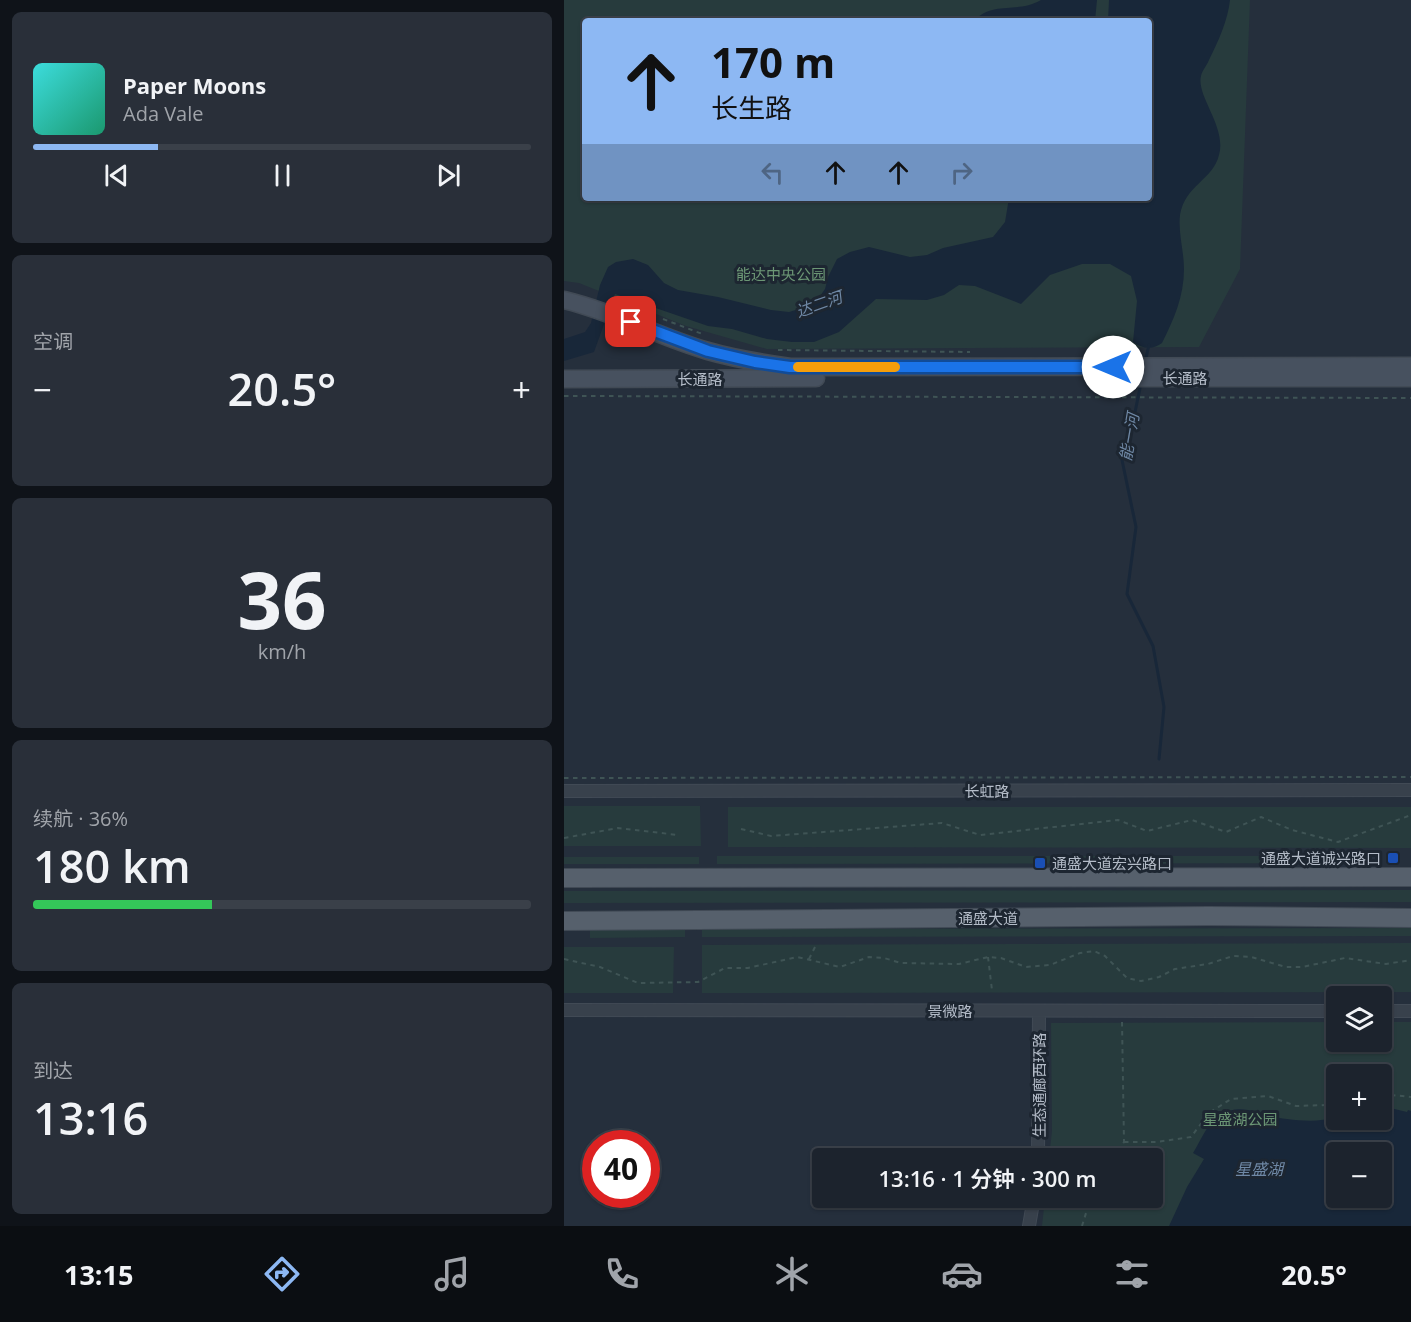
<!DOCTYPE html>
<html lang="zh">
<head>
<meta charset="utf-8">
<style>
  body { margin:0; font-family:"Open Sans","Noto Sans SC",sans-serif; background:#292f39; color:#f1f3f6; height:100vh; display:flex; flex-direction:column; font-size:22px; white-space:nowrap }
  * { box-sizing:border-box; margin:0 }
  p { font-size:20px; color:#a0a4aa }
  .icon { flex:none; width:33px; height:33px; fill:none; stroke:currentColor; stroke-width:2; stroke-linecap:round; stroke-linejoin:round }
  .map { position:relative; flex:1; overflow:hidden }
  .sheet { display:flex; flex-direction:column; gap:12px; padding:12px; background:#0f1319; width:564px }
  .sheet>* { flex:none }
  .top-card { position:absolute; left:18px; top:18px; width:570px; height:183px; border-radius:6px; box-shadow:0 2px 4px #0004,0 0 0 2px #3a4049; background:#8db8f3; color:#111; overflow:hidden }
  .fabs { position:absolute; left:762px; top:986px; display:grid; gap:12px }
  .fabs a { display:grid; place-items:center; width:66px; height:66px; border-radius:6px; background:#1c232d; box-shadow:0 2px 4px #0004,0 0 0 2px #3a4049; font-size:30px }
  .speed { position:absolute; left:18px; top:1130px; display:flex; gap:12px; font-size:30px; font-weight:700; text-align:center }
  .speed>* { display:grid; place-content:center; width:78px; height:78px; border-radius:50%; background:#1c232d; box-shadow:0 2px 4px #0004,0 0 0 2px #3a4049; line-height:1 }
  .speed .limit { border:9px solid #d22; background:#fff; color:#111 }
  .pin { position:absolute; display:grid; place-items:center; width:51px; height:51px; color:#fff; margin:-26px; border-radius:12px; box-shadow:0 3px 9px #0006 }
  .me { position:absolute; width:66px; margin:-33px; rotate:270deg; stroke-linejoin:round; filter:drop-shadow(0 0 4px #0008) }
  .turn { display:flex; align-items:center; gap:21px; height:126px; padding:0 30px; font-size:27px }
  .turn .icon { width:78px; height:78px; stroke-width:2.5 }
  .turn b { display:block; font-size:42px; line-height:51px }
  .lanes { display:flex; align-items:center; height:57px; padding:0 30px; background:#0003; justify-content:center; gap:30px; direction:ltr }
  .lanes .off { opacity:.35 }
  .big { font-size:45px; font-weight:600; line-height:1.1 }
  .sheet .card { flex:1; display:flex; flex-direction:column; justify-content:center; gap:9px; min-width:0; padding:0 21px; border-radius:9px; background:#292f39 }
  .sheet .dial { align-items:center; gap:0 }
  .dial b { font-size:78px; line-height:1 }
  .song { display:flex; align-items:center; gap:18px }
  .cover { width:72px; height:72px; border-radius:9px; background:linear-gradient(135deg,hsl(180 70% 55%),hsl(160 70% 35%)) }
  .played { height:6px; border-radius:3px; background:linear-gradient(90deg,#8db8f3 25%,#3a4049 25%) }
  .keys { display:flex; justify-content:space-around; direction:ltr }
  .heat { display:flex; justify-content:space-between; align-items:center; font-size:33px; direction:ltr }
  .charge { height:9px; border-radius:4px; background:linear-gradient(90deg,#34c759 36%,#3a4049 0) }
  .trip { position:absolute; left:248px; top:1148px; width:351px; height:60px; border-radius:6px; background:#1c232d; box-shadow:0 2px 4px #0004,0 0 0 2px #3a4049; font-weight:600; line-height:60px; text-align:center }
  .menu { display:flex; height:96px; justify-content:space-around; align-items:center; background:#0b0e12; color:#a0a4aa }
  .menu .icon { width:42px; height:42px }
  .menu .on { color:#8db8f3 }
  .menu b { font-size:27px; color:#f1f3f6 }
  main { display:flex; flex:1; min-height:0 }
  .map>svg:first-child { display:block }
  .green { fill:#273b3d; fill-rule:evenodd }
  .water { fill:#182739; fill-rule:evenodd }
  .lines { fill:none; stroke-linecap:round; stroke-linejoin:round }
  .stream { stroke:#182739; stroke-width:3 }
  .street-casing { stroke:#414a55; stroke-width:14 }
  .secondary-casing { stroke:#414a55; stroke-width:19 }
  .primary-casing { stroke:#414a55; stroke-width:20 }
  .path { stroke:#3f5455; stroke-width:2; stroke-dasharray:4.5 4.5; stroke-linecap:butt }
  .street { stroke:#38414c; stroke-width:12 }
  .secondary { stroke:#47515f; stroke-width:16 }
  .primary { stroke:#56606c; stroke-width:18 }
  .route-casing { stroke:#114b97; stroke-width:15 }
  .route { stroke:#1a73e8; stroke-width:10 }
  .slow { stroke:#f59e0b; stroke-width:10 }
  .transit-dot { fill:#1a4fb4; stroke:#1d2631; stroke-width:2 }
  .labels { text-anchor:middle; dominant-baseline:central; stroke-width:6; stroke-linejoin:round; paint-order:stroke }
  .park-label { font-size:15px; fill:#6c9775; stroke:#1d2631 }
  .street-label { font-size:15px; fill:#b4bcc8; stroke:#1d2631 }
  .poi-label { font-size:15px; fill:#b4bcc8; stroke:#1d2631; text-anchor:end }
  .water-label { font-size:16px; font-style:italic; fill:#6f88a5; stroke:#1d2631 }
</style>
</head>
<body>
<main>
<section class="sheet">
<div class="card">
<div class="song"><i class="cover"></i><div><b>Paper Moons</b><p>Ada Vale</p></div></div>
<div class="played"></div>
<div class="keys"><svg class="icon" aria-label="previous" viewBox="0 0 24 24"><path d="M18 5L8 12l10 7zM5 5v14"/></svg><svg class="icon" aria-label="pause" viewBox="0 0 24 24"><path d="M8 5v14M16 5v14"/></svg><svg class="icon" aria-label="next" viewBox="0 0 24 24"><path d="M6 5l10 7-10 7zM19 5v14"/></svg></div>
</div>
<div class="card"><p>空调</p>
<div class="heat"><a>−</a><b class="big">20.5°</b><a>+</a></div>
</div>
<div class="card dial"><b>36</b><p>km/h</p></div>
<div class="card"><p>续航 · 36%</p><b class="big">180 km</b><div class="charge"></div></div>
<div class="card"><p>到达</p><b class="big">13:16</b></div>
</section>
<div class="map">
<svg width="847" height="1226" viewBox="0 0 847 1226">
  <rect width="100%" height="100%" fill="#252f3c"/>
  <!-- green -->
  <path class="green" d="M0,0h686l-10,269 -41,78 -432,2 -81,-23 -107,-43 -15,-2zM21,21h564v177h-564z
    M0,806h136l1,40h-137z
    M164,807h683v41l-683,-1z
    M153,856h647v7l-647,1z
    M0,857h135v7h-135z
    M847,890v12l-847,1v-12z
    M847,928v8l-709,1v-8z
    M121,929v8l-95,1v-8z
    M847,943v49l-709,1v-48z
    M0,947h110l-1,46h-109z
    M772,1022v19h46v-19h29v204h-369l3,-29h107v-39h-103l3,-27 -1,-108zM772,1074h46v45h-46zM772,1152h46v45h-46z"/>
  <!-- water -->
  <path class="water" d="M477,0h56l-2,21h-122c22,-21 44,-7 68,-21z
    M545,0h121c-2,20 -12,42 -21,60 -2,5 -7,11 -8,16 -5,20 26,51 18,79 -6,25 -34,30 -39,60 -2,18 4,36 4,54 0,27 -10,50 -22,74 -9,7 -19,6 -29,-1l4,-41 -6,-25 -21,-12h-28l-32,11 -29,29 -46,-18 -16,-1 -15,10 -17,5 -51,-1 -37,33 -25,10h-22l-25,-3 -35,-10 -24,-3 -93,-32 -21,58 -30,9v-22l21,-7 6,-9 9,-38 8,-18 8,-5 17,-3 15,6 16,18 14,7 40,7 53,13 18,2 13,-4 16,-9 7,-10 3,-12 9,-18 13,-7 19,-5 41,10 17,-2 16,-7 50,-11 12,-15 4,-24h140v-177h-41z
    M818,1106l25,6 1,-2 3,1v115h-242l18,-39 17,-28 -11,-6c7,-11 13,-27 23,-35 24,-19 45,-2 71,1 17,2 33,3 49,-2v2h46zM772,1152h46v45h-46z"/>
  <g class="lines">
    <!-- stream -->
    <path class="stream" d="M581,362l4,-17
      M577,383l-8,39 -11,38 14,67 -9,67 26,52 11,61 -5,52"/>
    <defs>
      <path id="street" d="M0,791l847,-1
        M0,1010l772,1
        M818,1011h29
        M474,1158l1,-147
        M465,1226l5,-29"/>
      <path id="secondary" d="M0,300c50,12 95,37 144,51 27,8 54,12 82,16l621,-1
        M545,378h302
        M0,379l252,-1"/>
      <path id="primary" d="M0,878l847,-1
        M0,921l645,-5 202,2"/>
    </defs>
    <!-- street casing -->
    <use href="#street" class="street-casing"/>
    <!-- secondary casing -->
    <use href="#secondary" class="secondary-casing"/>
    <!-- primary casing -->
    <use href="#primary" class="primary-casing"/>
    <!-- path -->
    <path class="path" d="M99,319l42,16
      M214,350l192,2
      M0,396l847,2
      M0,778l847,-1
      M177,829l30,7 171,-13 38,12 138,-15 29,11 45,-11 34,12 35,-15 31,13 46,12 73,-27
      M0,838l54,-10 60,7
      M424,957l4,33
      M0,959l36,8 38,16 60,-1 27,-14h23l49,-11 43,10 29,-10 15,1 17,5 58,1 29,-7 13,1 25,9 24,-2 30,-12 14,-2 11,5 22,22 14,3 18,-4 16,-8 33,-5 25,-8 18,1 35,10h16l43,-9 41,6 25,-4
      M245,959l6,-12
      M818,1094l29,3
      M560,1142h32l35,-5 18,-24 22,-14 37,-3 28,10 30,-1 10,-4
      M549,1158l11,-16 -2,-121
      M518,1226l9,-29"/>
    <!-- street -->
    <use href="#street" class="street"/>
    <!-- secondary -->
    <use href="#secondary" class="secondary"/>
    <!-- primary -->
    <use href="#primary" class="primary"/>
  </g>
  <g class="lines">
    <defs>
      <path id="route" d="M67,322l77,29 47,11 35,5h323"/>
    </defs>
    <!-- route casing -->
    <use href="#route" class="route-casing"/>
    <!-- route -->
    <use href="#route" class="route"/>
    <!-- slow -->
    <path class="slow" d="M234,367h97"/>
  </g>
  <!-- markers -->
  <g class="transit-dot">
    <rect x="823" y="852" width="12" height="12" rx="3"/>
    <rect x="470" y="857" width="12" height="12" rx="3"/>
  </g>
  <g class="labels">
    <!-- park labels -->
    <g class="park-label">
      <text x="217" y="274">能达中央公园</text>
      <text x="676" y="1119">星盛湖公园</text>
    </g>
    <!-- street labels -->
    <g class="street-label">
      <text x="621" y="378">长通路</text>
      <text x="136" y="379">长通路</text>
      <text x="423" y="791">长虹路</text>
      <text x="424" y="918">通盛大道</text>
      <text x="386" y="1011">景微路</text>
      <text transform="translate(475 1085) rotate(-90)">生态通廊西环路</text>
    </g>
    <!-- poi labels -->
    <g class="poi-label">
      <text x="817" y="858">通盛大道诚兴路口</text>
      <text x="488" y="863" text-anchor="start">通盛大道宏兴路口</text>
    </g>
    <!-- water labels -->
    <g class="water-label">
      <text transform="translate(255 304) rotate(-20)">达二河</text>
      <text transform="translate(565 437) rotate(-80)">能一河</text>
      <text x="695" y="1169">星盛湖</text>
    </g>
  </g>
</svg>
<div class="fabs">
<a><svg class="icon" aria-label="layers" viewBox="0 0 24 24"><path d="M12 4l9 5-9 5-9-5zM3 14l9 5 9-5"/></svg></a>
<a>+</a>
<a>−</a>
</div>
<div class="speed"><div class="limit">40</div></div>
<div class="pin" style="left:67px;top:322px;background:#d93025"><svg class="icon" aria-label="arrive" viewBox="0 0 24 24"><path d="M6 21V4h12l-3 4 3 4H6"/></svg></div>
<svg class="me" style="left:549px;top:367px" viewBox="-20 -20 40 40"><circle r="19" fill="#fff"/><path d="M0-13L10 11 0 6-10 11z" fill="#1a73e8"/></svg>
<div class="trip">13:16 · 1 分钟 · 300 m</div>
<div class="top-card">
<div class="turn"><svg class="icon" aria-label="ahead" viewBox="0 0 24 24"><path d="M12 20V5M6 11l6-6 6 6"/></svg><div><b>170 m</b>长生路</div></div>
<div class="lanes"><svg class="icon off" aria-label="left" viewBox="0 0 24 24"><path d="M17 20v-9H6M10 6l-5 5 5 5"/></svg><svg class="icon" aria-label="ahead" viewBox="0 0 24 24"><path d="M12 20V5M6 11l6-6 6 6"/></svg><svg class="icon" aria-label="ahead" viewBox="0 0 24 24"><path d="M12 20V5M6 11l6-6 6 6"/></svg><svg class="icon off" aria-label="right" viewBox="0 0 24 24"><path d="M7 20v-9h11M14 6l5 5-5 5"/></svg></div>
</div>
</div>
</main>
<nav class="menu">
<b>13:15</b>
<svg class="icon on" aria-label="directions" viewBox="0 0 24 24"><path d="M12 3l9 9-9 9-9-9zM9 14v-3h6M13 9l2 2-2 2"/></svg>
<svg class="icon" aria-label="music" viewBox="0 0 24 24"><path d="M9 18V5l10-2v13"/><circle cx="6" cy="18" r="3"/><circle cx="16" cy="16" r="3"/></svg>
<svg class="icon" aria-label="phone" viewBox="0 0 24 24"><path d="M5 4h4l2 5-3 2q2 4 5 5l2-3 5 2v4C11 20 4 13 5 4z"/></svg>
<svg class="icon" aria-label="climate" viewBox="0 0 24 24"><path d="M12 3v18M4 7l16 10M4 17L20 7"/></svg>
<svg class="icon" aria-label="car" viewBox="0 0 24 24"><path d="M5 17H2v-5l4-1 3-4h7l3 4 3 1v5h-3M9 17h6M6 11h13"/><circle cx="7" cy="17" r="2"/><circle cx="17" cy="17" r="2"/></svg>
<svg class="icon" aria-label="filters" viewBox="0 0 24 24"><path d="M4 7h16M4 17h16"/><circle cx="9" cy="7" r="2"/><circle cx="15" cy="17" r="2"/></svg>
<b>20.5°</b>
</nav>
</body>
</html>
